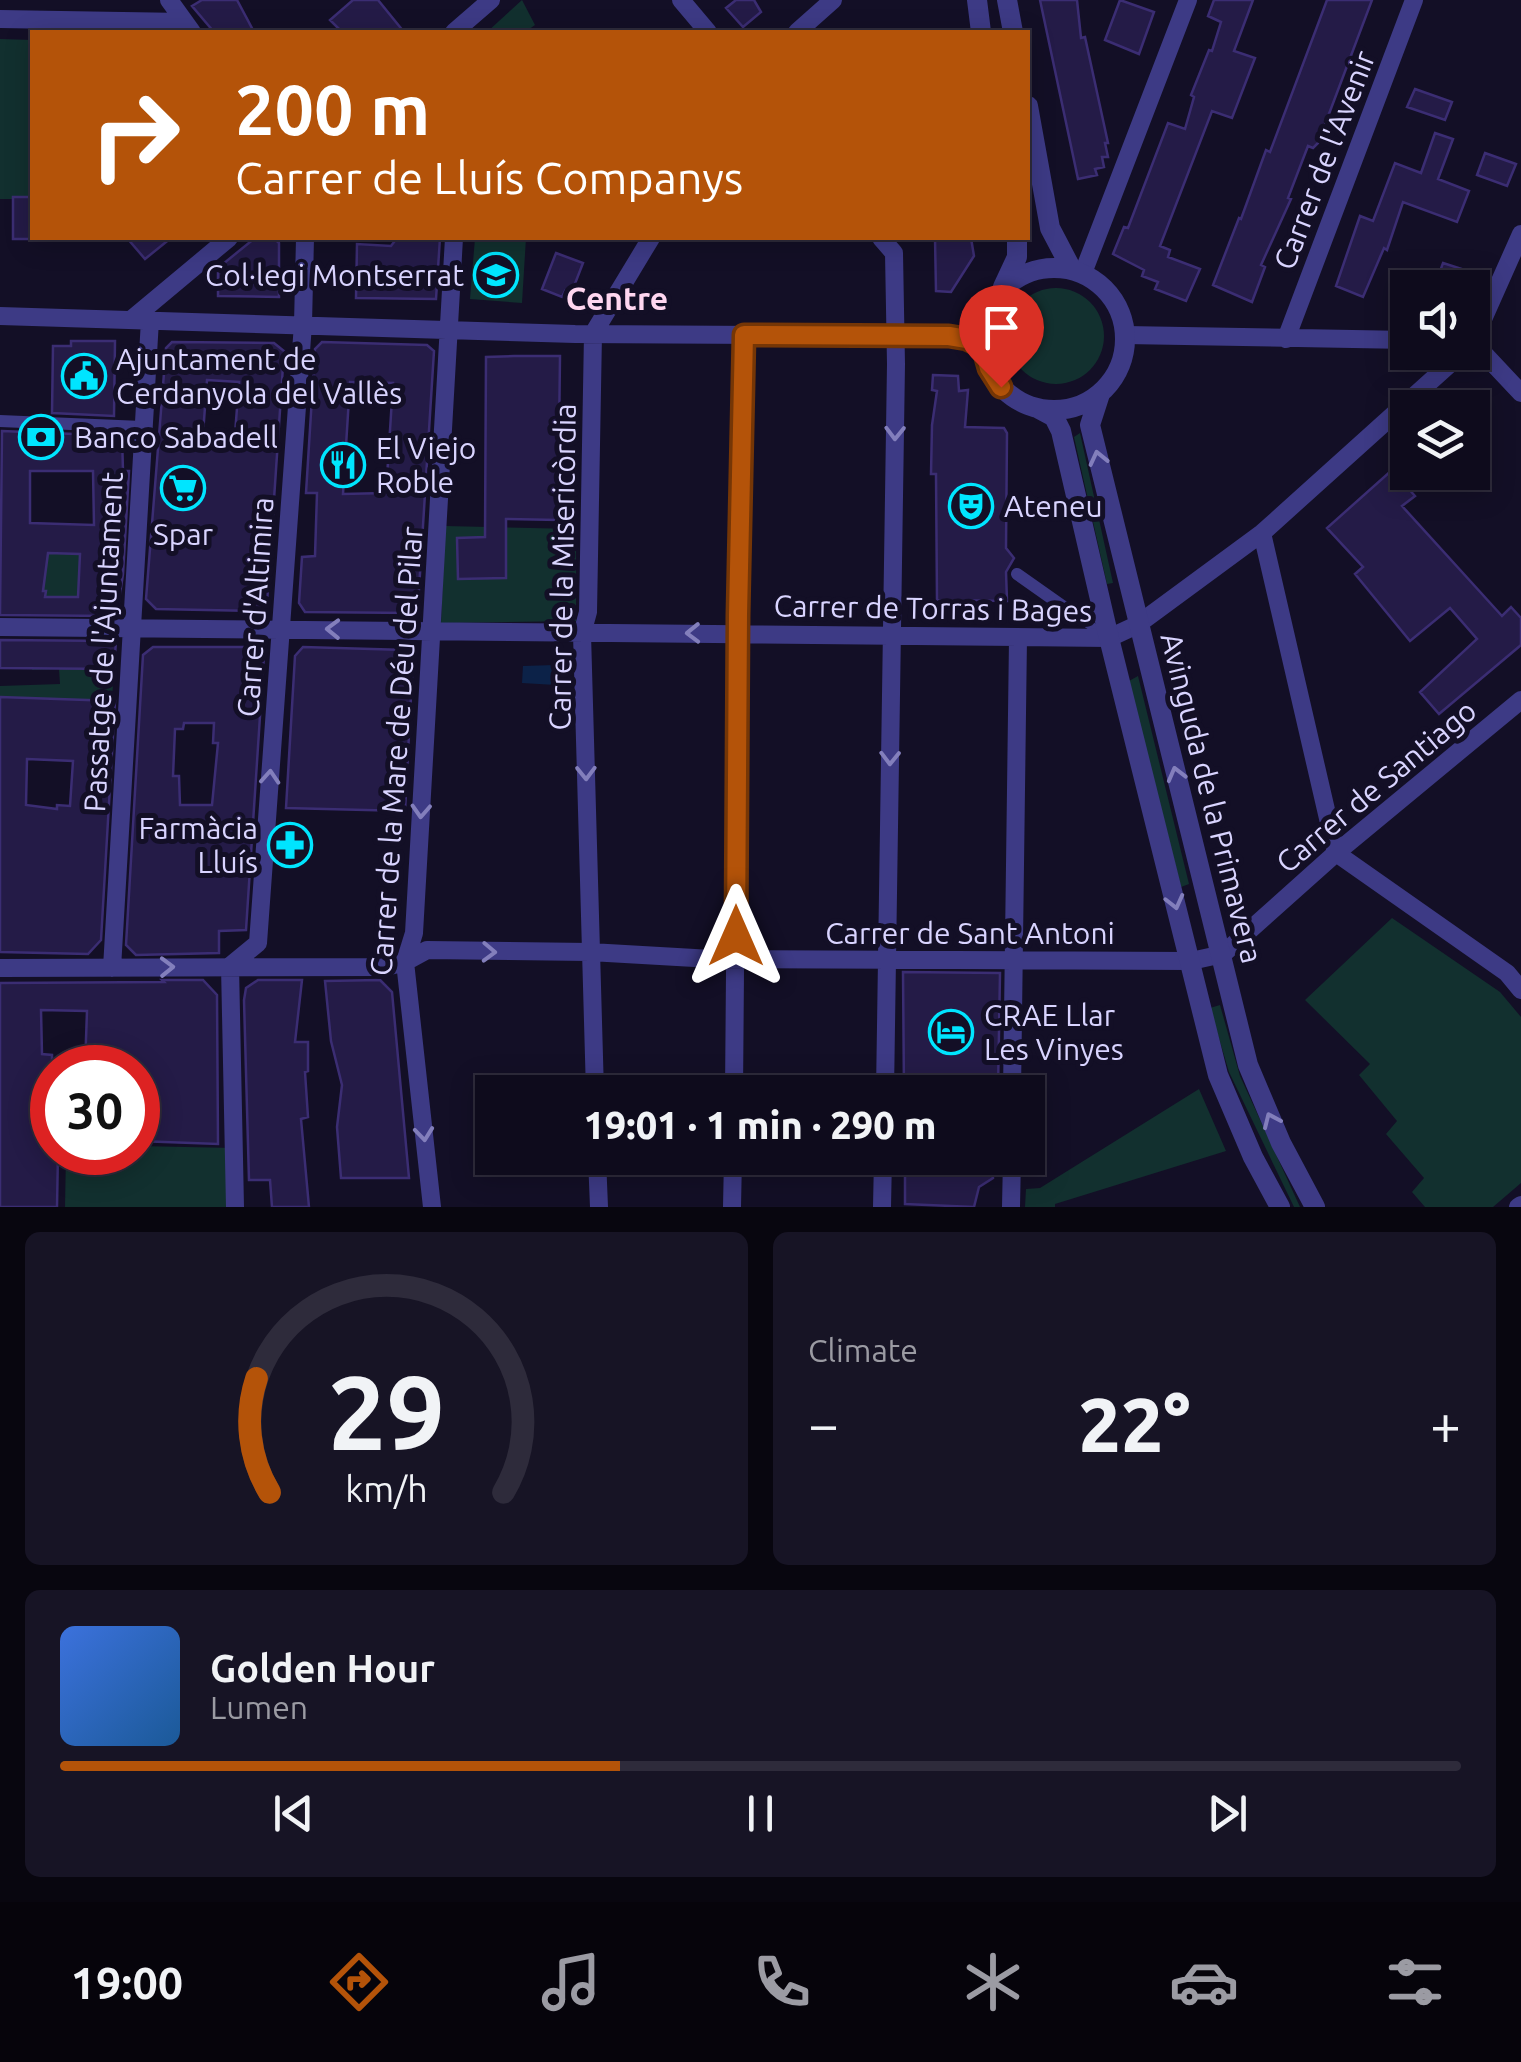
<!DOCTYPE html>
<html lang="en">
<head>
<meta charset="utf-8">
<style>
  body { margin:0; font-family:Ubuntu,sans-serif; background:#171425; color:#f1f3f6; height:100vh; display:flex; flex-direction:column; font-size:38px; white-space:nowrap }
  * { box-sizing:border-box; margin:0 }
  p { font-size:32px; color:#9b9ba3 }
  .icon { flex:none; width:55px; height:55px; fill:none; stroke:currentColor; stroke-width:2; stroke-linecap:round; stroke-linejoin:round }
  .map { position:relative; height:1207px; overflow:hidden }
  .details { display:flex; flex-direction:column; gap:25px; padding:25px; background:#08060f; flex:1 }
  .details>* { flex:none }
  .hud { position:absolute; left:30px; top:30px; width:1000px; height:210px; border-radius:0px; box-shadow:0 5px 25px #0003,0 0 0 2px #2e2b3b; background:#b45309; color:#fff; overflow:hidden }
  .buttons { position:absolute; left:1390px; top:270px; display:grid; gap:20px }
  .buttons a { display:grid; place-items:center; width:100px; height:100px; border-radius:0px; background:#0e0b1c; box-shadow:0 5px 25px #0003,0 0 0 2px #2e2b3b; font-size:50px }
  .speed { position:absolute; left:30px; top:1045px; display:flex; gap:20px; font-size:50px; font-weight:700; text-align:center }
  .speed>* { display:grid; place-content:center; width:130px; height:130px; border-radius:50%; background:#0e0b1c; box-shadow:0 5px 25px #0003,0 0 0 2px #2e2b3b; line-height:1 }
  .speed .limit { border:15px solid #d22; background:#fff; color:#111 }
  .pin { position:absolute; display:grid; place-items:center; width:85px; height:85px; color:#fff; margin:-102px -42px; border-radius:50% 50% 50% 0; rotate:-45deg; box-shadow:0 0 10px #0007 }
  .pin .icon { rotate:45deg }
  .me { position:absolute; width:110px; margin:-55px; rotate:0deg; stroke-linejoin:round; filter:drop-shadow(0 0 8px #0008) }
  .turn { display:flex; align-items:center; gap:35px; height:210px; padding:0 40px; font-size:45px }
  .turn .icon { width:130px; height:130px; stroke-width:2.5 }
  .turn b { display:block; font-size:70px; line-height:85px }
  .big { font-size:75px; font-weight:800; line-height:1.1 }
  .details .card { flex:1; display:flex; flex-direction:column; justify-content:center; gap:15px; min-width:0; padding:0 35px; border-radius:15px; background:#171425 }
  .details .dial { align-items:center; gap:0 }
  .dial svg { height:260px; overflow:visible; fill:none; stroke:#2e2b3b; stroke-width:7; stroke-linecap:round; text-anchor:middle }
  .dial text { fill:#f1f3f6; stroke:none }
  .song { display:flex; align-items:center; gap:30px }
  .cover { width:120px; height:120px; border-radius:15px; background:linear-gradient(135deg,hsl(220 70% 55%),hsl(210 70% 35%)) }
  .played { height:10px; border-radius:5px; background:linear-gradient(90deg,#b45309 40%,#2e2b3b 40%) }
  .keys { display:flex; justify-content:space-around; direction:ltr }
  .heat { display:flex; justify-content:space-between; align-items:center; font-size:55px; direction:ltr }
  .details .tiles { flex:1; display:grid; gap:25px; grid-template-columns:1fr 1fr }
  .card:last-child { grid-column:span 2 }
  .trip { position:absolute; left:475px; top:1075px; width:570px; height:100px; border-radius:0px; background:#0e0b1c; box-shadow:0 5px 25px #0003,0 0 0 2px #2e2b3b; font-weight:800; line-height:100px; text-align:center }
  .dock { display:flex; height:160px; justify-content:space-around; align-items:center; background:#06040b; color:#9b9ba3 }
  .dock .icon { width:70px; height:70px }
  .dock .current { color:#b45309 }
  .dock b { font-size:45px; color:#f1f3f6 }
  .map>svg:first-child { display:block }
  .green { fill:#12302f }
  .water { fill:#0c2248 }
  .building { fill:#241b47; stroke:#3b2d73; stroke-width:2.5; fill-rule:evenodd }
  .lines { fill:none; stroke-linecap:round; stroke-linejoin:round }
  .service { stroke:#3d3a85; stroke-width:9 }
  .pedestrian { stroke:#3d3a85; stroke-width:12 }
  .minor { stroke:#3d3a85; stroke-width:18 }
  .tertiary { stroke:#3d3a85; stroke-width:20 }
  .oneway { stroke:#837fbc }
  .route-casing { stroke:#753606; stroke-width:25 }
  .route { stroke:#b45309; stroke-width:18 }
  .labels { text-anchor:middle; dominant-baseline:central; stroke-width:10; stroke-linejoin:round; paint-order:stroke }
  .street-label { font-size:30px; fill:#d9d4ff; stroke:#130f26 }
  .poi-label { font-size:30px; fill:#d9d4ff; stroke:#130f26; text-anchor:start }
  .neighbourhood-label { font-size:32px; font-weight:bold; fill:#ffd6f0; stroke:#130f26 }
</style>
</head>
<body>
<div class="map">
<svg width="1521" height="1207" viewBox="0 0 1521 1207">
  <rect width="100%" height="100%" fill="#130f26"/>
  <!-- green -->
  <path class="green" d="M522,0l13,25 -10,7h-38z
    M0,39l32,1v159h-32z
    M475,238h51l-4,65 -52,-4z
    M1008 336a48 48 0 1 1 96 0a48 48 0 1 1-96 0Z
    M1080,433l33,150 -6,1 -33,-147z
    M445,526l131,3v92l-135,2z
    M123,541l-45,58 -33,-2v-6h-8l10,-27 -7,-11h15z
    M32,657l40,12h42l-2,31 -112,-3v-11l60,-2 -1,-15 -27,1z
    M1138,676l51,208 -8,3 -52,-206z
    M1392,918l108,74 21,25v166l-28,24h-68l-13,-15 12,-14 -38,-44 11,-13 -38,-46 11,-11 -65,-64z
    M1220,1005l20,71 60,131h-6l-65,-135 -19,-64z
    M1199,1089l27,62 -171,53v3h-30l1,-18 14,-1z
    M138,1146l96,2 -4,59h-165l1,-54 72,-1z"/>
  <!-- water -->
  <path class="water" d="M555,665l1,20 -34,-2 1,-17z"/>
  <!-- building -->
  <path class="building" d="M202,0h35l17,32h-40l-22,-26z
    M353,0h25l26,32h-62l-12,-12z
    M736,0h18l7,12 -18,15 -17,-19z
    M1040,0h37l4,38 4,-1 23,106h-3l3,14h-6l2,10 -9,2 2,6 -19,4z
    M1120,0l34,12 -15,42 -34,-14z
    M1214,0h39l-19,51 21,7 -23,60 -20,-7 -52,135 10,4 -2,7 32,12 -14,32 -31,-12 3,-7 -16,-6 2,-6 -31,-16 11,-27 4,1 40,-105 17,6 9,-32 -3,-2 18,-45 3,1 9,-29 -13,-6z
    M1327,0h45l-54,143 -5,5 -5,-2 -20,52 3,1 -30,66 4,2 -13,35 -39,-17 26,-67 2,1 25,-69 4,2z
    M1415,89l37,13 -7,18 -38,-13z
    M1435,133l18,6 -15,40 31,12 -12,31 -54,-20 -16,48 -3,-2 -21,49 -27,-11 24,-70 13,5 22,-58 26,10z
    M1485,153l31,11 -9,22 -30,-11z
    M13,197h19v42h-19z
    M127,238h44l-26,21z
    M255,238h19l5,5v54l-61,-1v-28z
    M397,238h43l-4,61 -80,-1 1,-54 34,2z
    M935,238h36l3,18 -23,36 -15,-1z
    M556,253l27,10 -12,31 -6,-3 -3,6 -20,-8z
    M1443,263l22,7 -6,18h-25z
    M71,341h44l-1,75 -62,-3 1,-67h18z
    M172,342l102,1 10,8 -17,252 -6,8 -105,-2 -10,-10 20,-251zM207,380l32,2 -4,52h-32z
    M322,342l105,3 7,6 -16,254 -7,8 -106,-1 -6,-9 3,-46 13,-1 2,-63h-11l9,-144zM350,382l43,1 -7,110 -43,1z
    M514,356h46l-2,164 -52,-1v59l-48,1 -1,-41 28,-1 1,-180z
    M933,375l25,1 1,15 9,-1 -3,37 39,1 3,5 -1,115 8,10 -8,14 1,29 -70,-1 -1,-126h-5l1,-49 5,-34 -5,-1z
    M2,431l120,5 1,35h6l-6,103 -5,33 -8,9 -110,-1zM30,471h63l1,54 -64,-2zM48,553l32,1 -2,43h-33l1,-6h-3z
    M1392,470l23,26 -13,10 100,110 9,-9 10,11v27l-82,69 -19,-22 57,-53 -27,-31 -40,33 -55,-67 8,-7 -36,-39z
    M0,640l116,1 -2,28 -114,-1z
    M153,647h103l8,8 -18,275 -27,1v22l-83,2 -10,-10 17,-290zM184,723h30l-1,20h5l-6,62h-32l-1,-29h-6l2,-47h8z
    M303,647l103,3 7,8 -8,153 -119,-3 9,-152z
    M0,697l115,4 -14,239 -13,14 -88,-2zM27,759l46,2 -3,45 -13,-1v4l-31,-4z
    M903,972l97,1 -2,119h-94z
    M162,980h41l14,15 1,149 -80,-3v-73l-53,-1 2,-56 -46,-1 1,44 10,1v97h6l-1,55h-57v-224l164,-1z
    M258,980h44l-7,62h13v29l-3,1 3,45 -7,2 8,88h-37l-2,-27h-21l-5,-180 2,-12z
    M380,980l12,12 17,186h-68l-4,-51 5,-42 -11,-44 -6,-60z
    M905,1158h87l1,20 -14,9 -5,20 -69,-3z"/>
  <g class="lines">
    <!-- service -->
    <path class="service" d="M1078,617l25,17"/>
    <!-- pedestrian -->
    <path class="pedestrian" d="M0,421l142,6
      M1017,574l61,43"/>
    <!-- minor -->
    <path class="minor" d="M169,0l23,32
      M681,0l27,32
      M0,19l184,3
      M454,32l37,-32
      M797,32l36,-32
      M881,238l13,15 2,111 -11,728
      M1083,273l105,-273
      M0,316l575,18 374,2 18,3 16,8
      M132,319l97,-81
      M1125,335l283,5
      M1286,339l128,-339
      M1472,341l49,52
      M1472,344l49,-110
      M1262,533l74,320 171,120 14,17
      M0,627l1109,11 28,-13 125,-92 201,-181
      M0,968l386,-1 19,-5 22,-12 163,2 122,7 479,2 32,-7 113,-101 185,-153
      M112,968l38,-648
      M595,1092l-13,-458 6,-22 5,-278 58,-96
      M734,1092l4,-477 6,-280
      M1012,1092l6,-454
      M597,1158l2,49
      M235,1207l-5,-241 28,-23 45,-619 2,-86
      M432,1207l-27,-245 9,-29 40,-695
      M732,1207l1,-49
      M882,1207l1,-49
      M1011,1207l1,-49
      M1518,1207l3,-2"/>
    <!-- tertiary -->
    <path class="tertiary" d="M977,0l4,32
      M1007,0l6,32
      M1028,106l22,122 22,42
      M983 339a71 71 0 1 1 142 0a71 71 0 1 1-142 0Z
      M1003,287l14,-30v-19
      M1100,394l-10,31 158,640 33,78 34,64
      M1039,409l15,8 7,14 48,207 109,437 35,82 27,50"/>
  </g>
  <!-- one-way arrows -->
  <defs><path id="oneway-chevron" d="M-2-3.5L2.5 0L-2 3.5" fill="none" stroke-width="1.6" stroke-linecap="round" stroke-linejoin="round" transform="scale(2.5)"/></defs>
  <g class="oneway">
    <use href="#oneway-chevron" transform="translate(895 433) rotate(91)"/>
    <use href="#oneway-chevron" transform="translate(1098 458) rotate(-103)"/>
    <use href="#oneway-chevron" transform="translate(333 629) rotate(-179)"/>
    <use href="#oneway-chevron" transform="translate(693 633) rotate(179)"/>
    <use href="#oneway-chevron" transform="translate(890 758) rotate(91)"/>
    <use href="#oneway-chevron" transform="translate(586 773) rotate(89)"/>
    <use href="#oneway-chevron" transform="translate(1176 774) rotate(-105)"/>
    <use href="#oneway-chevron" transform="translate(270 777) rotate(-86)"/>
    <use href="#oneway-chevron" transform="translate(421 811) rotate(93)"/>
    <use href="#oneway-chevron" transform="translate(1175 902) rotate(76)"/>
    <use href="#oneway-chevron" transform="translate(489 952) rotate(2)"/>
    <use href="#oneway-chevron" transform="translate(167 967) rotate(-1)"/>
    <use href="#oneway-chevron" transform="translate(1271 1120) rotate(-114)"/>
    <use href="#oneway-chevron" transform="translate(424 1134) rotate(84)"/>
  </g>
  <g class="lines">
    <defs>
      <path id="route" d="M736,936l2,-321 6,-280 205,1 18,3 16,8 6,21 12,19"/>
    </defs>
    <!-- route casing -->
    <use href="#route" class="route-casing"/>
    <!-- route -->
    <use href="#route" class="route"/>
  </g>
  <!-- icons -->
  <defs>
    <symbol id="school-ring" viewBox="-11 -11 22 22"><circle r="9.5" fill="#130f26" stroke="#00e5ff" stroke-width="1.5"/><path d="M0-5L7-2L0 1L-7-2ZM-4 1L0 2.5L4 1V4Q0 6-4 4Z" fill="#00e5ff"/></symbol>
    <symbol id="civic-ring" viewBox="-11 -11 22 22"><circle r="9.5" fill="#130f26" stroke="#00e5ff" stroke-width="1.5"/><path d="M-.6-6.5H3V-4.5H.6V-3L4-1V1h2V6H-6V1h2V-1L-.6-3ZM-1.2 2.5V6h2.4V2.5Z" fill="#00e5ff"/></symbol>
    <symbol id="bank-ring" viewBox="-11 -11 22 22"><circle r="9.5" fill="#130f26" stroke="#00e5ff" stroke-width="1.5"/><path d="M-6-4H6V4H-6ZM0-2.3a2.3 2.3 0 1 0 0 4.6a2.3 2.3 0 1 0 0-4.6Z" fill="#00e5ff"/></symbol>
    <symbol id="restaurant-ring" viewBox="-11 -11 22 22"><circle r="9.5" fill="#130f26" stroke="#00e5ff" stroke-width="1.5"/><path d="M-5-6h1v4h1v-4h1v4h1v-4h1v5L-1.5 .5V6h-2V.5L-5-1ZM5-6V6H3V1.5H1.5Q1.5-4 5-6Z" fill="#00e5ff"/></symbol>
    <symbol id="supermarket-ring" viewBox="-11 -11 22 22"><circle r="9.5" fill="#130f26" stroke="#00e5ff" stroke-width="1.5"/><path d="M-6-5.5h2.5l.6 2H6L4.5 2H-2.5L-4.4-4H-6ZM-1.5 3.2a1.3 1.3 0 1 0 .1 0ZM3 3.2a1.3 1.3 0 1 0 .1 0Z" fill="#00e5ff"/></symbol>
    <symbol id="theatre-ring" viewBox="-11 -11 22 22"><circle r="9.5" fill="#130f26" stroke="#00e5ff" stroke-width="1.5"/><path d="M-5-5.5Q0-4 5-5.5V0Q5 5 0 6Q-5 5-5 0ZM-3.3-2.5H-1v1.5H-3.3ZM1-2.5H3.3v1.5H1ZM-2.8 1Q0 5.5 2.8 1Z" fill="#00e5ff"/></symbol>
    <symbol id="pharmacy-ring" viewBox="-11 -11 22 22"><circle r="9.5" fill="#130f26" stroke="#00e5ff" stroke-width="1.5"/><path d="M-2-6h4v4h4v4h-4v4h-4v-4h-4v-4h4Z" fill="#00e5ff"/></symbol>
    <symbol id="hotel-ring" viewBox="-11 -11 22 22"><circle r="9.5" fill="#130f26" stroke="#00e5ff" stroke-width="1.5"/><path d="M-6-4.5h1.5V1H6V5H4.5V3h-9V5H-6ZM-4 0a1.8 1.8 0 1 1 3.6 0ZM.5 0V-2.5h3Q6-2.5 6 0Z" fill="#00e5ff"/></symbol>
  </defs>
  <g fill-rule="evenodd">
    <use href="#school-ring" x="471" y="250" width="50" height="50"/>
    <use href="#civic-ring" x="59" y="351" width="50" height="50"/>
    <use href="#bank-ring" x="16" y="412" width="50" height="50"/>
    <use href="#restaurant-ring" x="318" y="440" width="50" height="50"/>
    <use href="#supermarket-ring" x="158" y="463" width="50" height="50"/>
    <use href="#theatre-ring" x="946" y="481" width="50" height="50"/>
    <use href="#pharmacy-ring" x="265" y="820" width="50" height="50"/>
    <use href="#hotel-ring" x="926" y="1007" width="50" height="50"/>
  </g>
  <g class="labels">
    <!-- street labels -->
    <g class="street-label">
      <text transform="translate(1324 160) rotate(-69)">Carrer de l'Avenir</text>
      <text transform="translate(562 567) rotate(-89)">Carrer de la Misericòrdia</text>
      <text transform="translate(255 607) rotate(-86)">Carrer d'Altimira</text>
      <text transform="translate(933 608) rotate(1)">Carrer de Torras i Bages</text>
      <text transform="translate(103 642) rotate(-87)">Passatge de l'Ajuntament</text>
      <text transform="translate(396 751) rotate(-86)">Carrer de la Mare de Déu del Pilar</text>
      <text transform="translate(1376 786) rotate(-40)">Carrer de Santiago</text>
      <text transform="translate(1212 798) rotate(76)">Avinguda de la Primavera</text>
      <text x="970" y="933">Carrer de Sant Antoni</text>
    </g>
    <!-- poi labels -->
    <g class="poi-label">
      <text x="464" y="275" text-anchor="end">Col·legi Montserrat</text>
      <text x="116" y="359">Ajuntament de<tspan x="116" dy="34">Cerdanyola del Vallès</tspan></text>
      <text x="74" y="437">Banco Sabadell</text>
      <text x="376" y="448">El Viejo<tspan x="376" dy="34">Roble</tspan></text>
      <text x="1004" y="506">Ateneu</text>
      <text x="183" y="534" text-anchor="middle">Spar</text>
      <text x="258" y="828" text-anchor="end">Farmàcia<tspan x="258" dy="34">Lluís</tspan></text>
      <text x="984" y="1015">CRAE Llar<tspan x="984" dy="34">Les Vinyes</tspan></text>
    </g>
    <!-- neighbourhood labels -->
    <g class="neighbourhood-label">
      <text x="617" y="298">Centre</text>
    </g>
  </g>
</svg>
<div class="buttons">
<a><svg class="icon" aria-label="sound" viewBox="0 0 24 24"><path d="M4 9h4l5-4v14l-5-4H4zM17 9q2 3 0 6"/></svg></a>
<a><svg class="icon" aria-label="layers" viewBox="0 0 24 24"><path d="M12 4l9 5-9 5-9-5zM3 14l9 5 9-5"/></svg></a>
</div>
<div class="speed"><div class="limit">30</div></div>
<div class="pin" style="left:1001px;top:387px;background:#d93025"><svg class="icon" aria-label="arrive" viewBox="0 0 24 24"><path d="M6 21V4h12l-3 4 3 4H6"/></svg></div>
<svg class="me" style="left:736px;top:936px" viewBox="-20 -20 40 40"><path d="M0-17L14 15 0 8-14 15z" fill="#b45309" stroke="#fff" stroke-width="4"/></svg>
<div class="trip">19:01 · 1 min · 290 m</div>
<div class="hud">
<div class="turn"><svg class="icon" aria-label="right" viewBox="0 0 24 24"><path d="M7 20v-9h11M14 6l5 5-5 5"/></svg><div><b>200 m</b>Carrer de Lluís Companys</div></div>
</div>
</div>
<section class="details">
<div class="tiles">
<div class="card dial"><svg viewBox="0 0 100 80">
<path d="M14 69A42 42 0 1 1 86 69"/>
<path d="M14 69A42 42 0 0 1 10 34" stroke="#b45309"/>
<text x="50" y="56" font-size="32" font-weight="700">29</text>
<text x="50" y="72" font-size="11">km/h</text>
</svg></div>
<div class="card"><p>Climate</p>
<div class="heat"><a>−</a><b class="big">22°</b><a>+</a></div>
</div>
<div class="card">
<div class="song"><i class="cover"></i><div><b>Golden Hour</b><p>Lumen</p></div></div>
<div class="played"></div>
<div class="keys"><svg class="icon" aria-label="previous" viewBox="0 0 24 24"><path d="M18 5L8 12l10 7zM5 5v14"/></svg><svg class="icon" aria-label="pause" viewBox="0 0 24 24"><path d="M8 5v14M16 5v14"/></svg><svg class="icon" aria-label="next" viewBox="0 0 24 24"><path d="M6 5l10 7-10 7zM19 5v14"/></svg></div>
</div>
</div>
</section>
<nav class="dock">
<b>19:00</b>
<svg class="icon current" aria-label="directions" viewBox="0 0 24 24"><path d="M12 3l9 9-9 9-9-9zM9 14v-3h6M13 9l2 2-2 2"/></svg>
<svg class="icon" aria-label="music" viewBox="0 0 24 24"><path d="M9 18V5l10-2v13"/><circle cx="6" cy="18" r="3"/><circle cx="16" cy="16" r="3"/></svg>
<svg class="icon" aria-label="phone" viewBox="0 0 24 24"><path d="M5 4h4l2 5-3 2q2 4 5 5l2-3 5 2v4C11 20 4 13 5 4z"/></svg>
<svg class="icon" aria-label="climate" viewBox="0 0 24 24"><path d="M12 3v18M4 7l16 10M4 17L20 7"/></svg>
<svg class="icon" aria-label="car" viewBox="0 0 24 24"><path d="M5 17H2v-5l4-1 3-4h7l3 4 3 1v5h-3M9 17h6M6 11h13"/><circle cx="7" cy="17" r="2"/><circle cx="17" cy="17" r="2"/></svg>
<svg class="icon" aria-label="filters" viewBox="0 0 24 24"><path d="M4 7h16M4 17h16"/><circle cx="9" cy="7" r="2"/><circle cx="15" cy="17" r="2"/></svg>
</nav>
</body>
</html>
